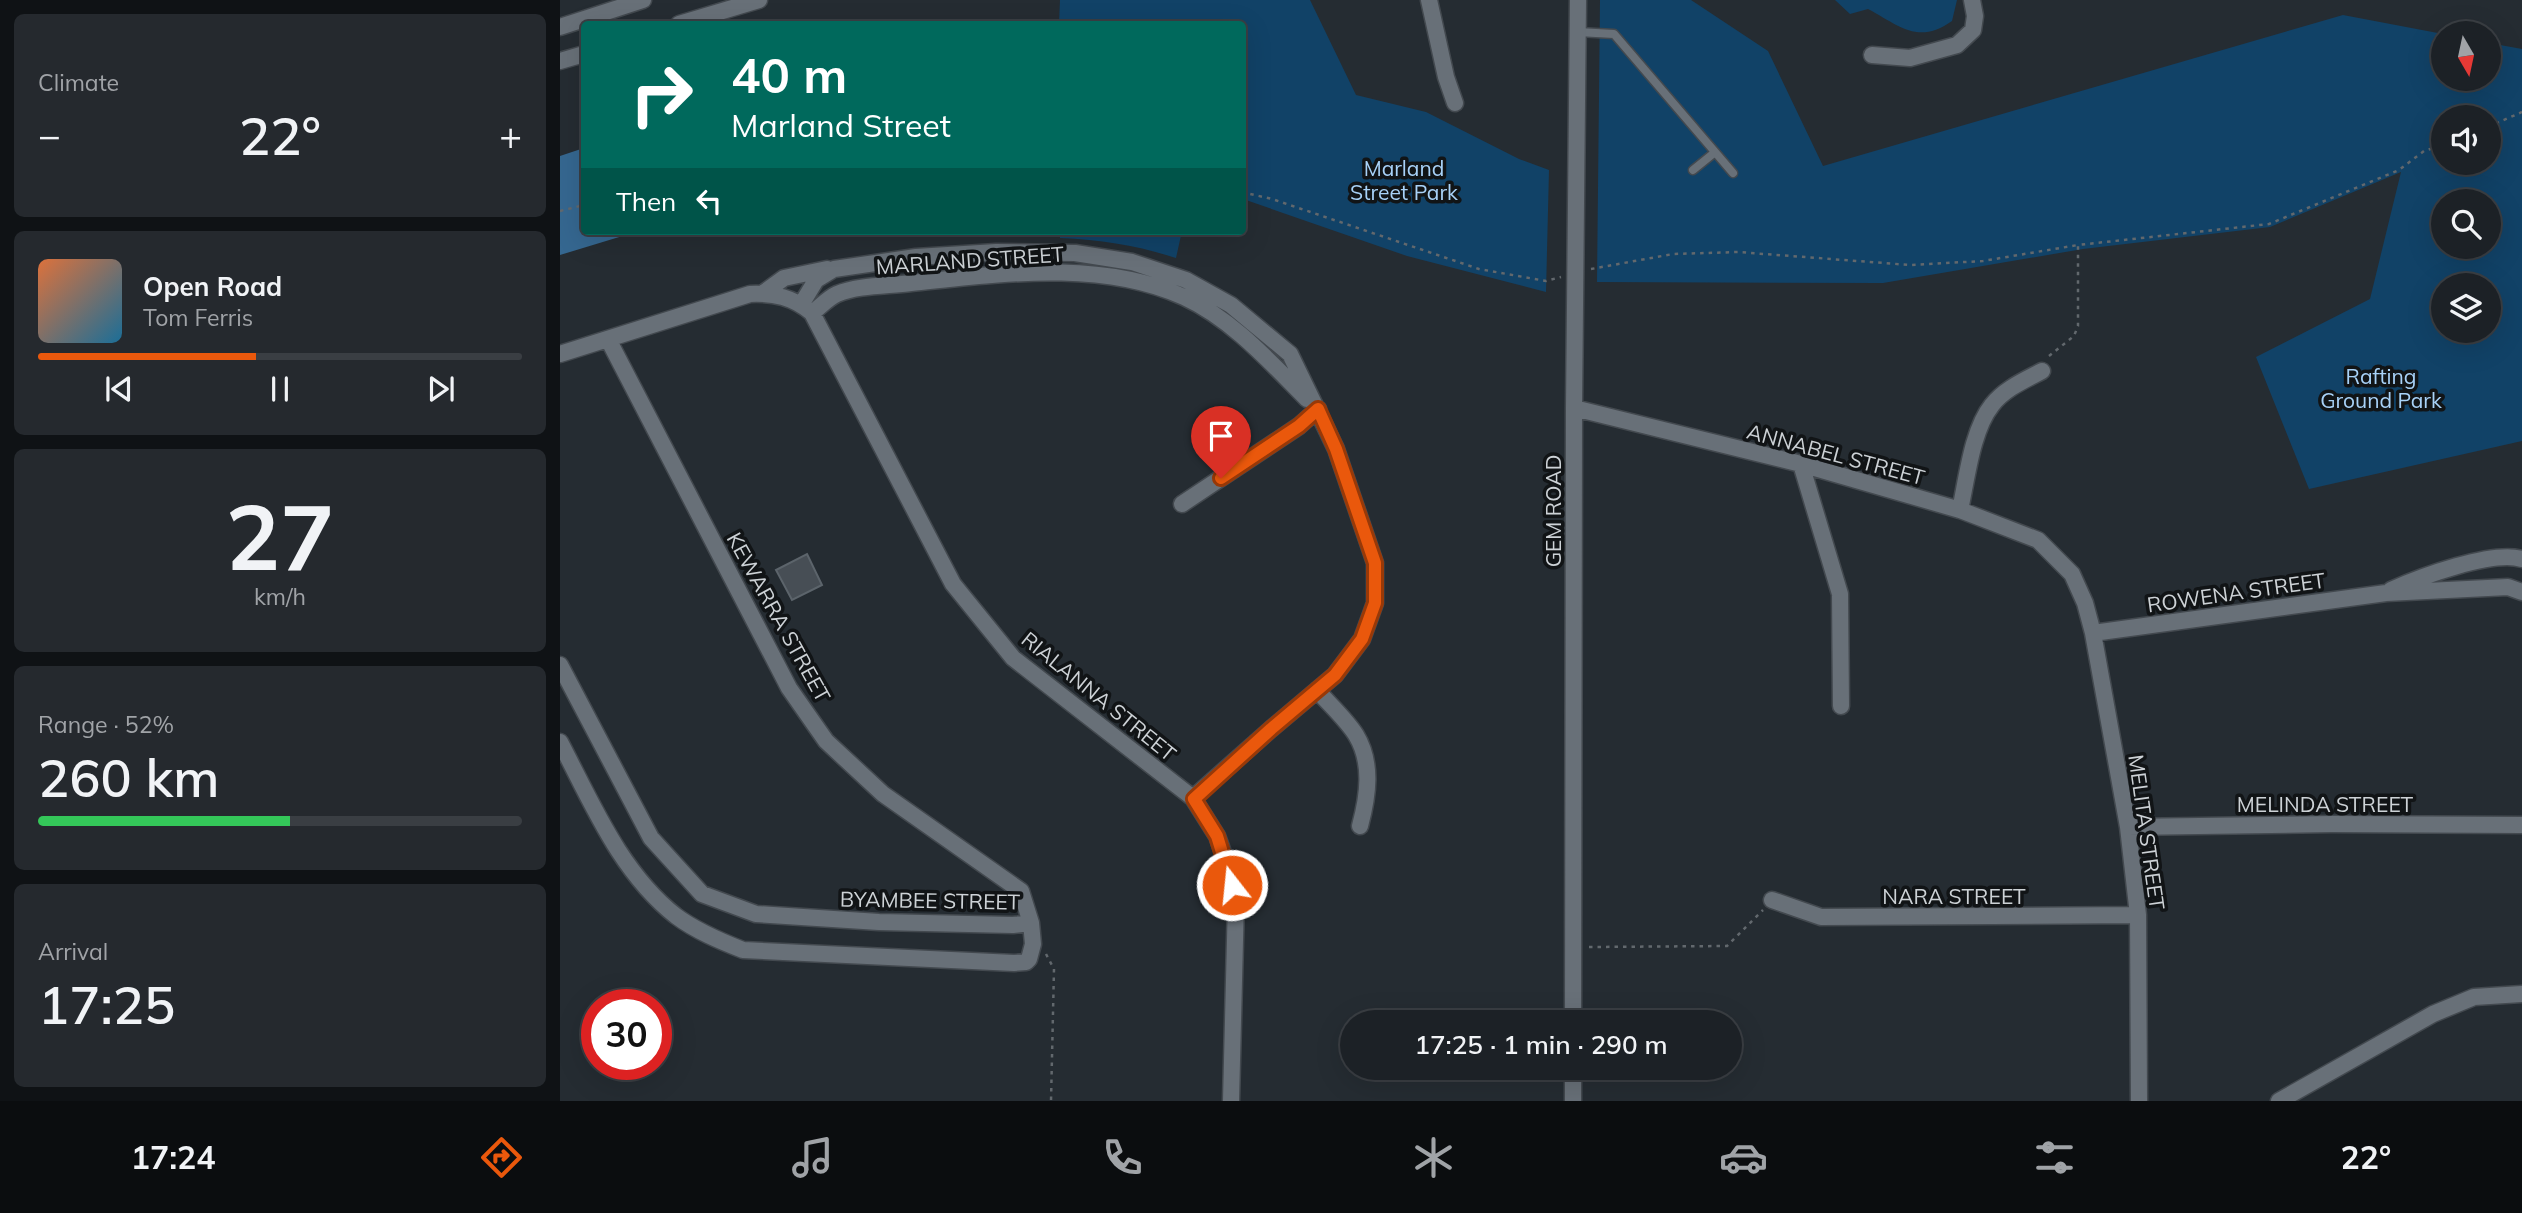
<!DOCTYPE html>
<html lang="en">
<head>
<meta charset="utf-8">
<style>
  body { margin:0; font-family:Mulish,sans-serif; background:#25292e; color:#f1f3f6; height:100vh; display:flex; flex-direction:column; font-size:26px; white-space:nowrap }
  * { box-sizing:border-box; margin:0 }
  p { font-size:23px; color:#a0a3a7 }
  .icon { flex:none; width:38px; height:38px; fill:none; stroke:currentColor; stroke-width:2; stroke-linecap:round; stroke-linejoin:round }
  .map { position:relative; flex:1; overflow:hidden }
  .panel { display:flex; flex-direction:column; gap:14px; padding:14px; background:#0f1215; width:560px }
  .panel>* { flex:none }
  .banner { position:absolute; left:21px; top:21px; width:665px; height:214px; border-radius:7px; box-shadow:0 7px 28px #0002,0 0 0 2px #3a3e43; background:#00695c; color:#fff; overflow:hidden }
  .needle { width:46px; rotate:171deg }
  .tools { position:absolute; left:1871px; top:21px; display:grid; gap:14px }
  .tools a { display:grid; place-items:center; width:70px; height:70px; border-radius:50%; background:#1c2126; box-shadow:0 7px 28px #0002,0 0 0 2px #3a3e43; font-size:35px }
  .speed { position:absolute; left:21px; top:989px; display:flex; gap:14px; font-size:35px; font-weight:700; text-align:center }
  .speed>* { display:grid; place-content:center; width:91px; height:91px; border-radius:50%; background:#1c2126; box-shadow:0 7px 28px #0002,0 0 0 2px #3a3e43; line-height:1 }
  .speed .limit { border:10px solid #d22; background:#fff; color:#111 }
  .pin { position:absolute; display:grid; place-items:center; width:60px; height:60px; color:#fff; margin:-72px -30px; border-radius:50% 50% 50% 0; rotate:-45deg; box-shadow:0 0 7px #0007 }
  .pin .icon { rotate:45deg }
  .me { position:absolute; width:77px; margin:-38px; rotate:344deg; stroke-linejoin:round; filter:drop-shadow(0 0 5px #0008) }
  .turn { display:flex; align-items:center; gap:24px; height:147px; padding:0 35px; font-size:32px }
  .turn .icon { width:91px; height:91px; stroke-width:2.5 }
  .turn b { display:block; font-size:49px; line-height:60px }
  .then { display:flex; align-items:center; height:66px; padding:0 35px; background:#0003; gap:14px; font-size:26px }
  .big { font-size:52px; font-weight:600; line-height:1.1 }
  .panel .card { flex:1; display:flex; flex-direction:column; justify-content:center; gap:10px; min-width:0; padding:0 24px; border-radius:10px; background:#25292e }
  .panel .dial { align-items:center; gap:0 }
  .dial b { font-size:91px; line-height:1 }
  .song { display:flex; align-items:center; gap:21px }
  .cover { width:84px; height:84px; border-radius:10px; background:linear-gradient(135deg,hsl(20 70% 55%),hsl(200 70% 35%)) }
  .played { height:7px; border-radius:4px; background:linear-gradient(90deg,#ea580c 45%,#3a3e43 45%) }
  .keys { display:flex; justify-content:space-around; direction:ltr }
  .heat { display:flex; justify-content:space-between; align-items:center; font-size:38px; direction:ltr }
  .charge { height:10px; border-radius:5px; background:linear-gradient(90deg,#34c759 52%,#3a3e43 0) }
  .trip { position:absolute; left:780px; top:1010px; width:402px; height:70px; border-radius:35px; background:#1c2126; box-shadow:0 7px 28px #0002,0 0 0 2px #3a3e43; font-weight:600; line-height:70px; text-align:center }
  .dock { display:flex; height:112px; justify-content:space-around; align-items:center; background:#0b0d0f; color:#a0a3a7 }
  .dock .icon { width:49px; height:49px }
  .dock .on { color:#ea580c }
  .dock b { font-size:32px; color:#f1f3f6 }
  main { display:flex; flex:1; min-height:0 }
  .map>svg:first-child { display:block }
  .green { fill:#114267; fill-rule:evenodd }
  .forest { fill:#356790 }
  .building { fill:#474e55; stroke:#5c646b; stroke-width:2 }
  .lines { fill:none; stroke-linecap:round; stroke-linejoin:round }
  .service-casing { stroke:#43494f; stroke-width:11 }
  .minor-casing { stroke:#43494f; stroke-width:19 }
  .path { stroke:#62686d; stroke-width:2.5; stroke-dasharray:3.5 5; stroke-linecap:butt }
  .service { stroke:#687078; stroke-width:8 }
  .minor { stroke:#687078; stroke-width:16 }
  .route-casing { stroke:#983908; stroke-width:18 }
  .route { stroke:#ea580c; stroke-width:12 }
  .labels { text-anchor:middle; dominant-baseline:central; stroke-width:7; stroke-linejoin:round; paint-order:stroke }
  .park-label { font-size:21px; fill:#a8d2f8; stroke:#111416 }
  .street-label { font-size:21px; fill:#cdd2d6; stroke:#111416 }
</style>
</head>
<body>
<main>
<section class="panel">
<div class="card"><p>Climate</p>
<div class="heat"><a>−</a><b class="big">22°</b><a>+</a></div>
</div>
<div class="card">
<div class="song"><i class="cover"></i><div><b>Open Road</b><p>Tom Ferris</p></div></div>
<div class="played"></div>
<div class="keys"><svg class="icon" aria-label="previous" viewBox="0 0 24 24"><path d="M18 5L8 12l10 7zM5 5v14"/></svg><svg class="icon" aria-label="pause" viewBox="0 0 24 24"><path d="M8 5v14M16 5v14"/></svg><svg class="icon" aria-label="next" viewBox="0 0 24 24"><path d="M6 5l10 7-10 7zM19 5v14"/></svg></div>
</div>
<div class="card dial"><b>27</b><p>km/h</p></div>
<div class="card"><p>Range · 52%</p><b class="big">260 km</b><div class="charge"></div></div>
<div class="card"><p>Arrival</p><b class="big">17:25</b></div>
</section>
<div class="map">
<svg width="1962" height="1101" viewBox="0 0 1962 1101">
  <rect width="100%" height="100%" fill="#252c32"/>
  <!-- green -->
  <path class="green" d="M500,0h250l46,95 70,17 93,47 30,11 -3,122 -139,-36 -164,-57 -1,-175h-183z
    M1040,0h91l77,51 55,115 520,-151 100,19v45h45l1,-36 33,6v392l-213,48 -53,-132 114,-58 31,-127 -131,55 -187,22 -200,34 -286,-1zM1883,117h45v46h-45zM1883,201h45v46h-45zM1883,285h45v46h-45z
    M1275,0h122l-5,21c-34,24 -52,5 -84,-12l-18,5z
    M500,231h122l-6,27c-41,-13 -73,-18 -116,-20z"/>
  <!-- forest -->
  <path class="forest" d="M24,148v83h55l-79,24v-99z"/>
  <!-- building -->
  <path class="building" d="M247,554l15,31 -30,15 -16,-30z"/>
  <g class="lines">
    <defs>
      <path id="service" d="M1018,32l36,2 119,139
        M1133,170l21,-17"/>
      <path id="minor" d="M869,0l17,77 9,26
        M119,24l80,-24
        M0,27l83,-27
        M1312,55l38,3 47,-13 16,-15 2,-14 -3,-16
        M0,61l24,-7
        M202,294l22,-16 43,-9
        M241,305l15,-25 18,-11 82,-12 80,-5 79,1 57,9 54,18 45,25 59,49 46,95 39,114v40l-13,36 -27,36 -64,54 -78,69
        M252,313c8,-6 16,-15 25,-19 21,-9 51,-8 74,-11 89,-9 189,-24 273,14 48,22 87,66 123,102
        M0,354l190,-60c24,-1 43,3 62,19l141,271 60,74 180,140 24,38 12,33 7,31 -5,201
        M1014,408l227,56 159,46 78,30 34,34 13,29 8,30 35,194 10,88 1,186
        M1241,464l39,130 1,112
        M622,504l117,-78 19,-17
        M1400,510c7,-32 12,-80 32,-105 12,-16 33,-25 50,-34
        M1831,590c29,-13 101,-40 131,-31
        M1533,633l293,-40 122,-6 14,5
        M0,665l91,173 51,56 54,20 123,8 134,3 18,-2
        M757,690c12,14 29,29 39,45 17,28 12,61 4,91
        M0,742c32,61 60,130 116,174 20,15 44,25 67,34l271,13 12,-1 3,-3 4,-15 -2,-21 -10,-32 -138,-97 -57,-53 -37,-53 -181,-349
        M1568,827l204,-3 190,1
        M1212,900l49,17 317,-2
        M1013,1022l1,-614 4,-408
        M1013,1101v-33
        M1719,1101l154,-87 41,-17 48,-3"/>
    </defs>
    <!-- service casing -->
    <use href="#service" class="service-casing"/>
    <!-- minor casing -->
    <use href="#minor" class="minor-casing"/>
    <!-- path -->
    <path class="path" d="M1928,127l34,-15
      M682,192l30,7 207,70 67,12 15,-4
      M0,211l24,-6
      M1031,269l82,-15 65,-2 172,13 73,-4 95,-16
      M1489,356l25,-20 4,-10v-81l191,-21 130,-54 25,-19 19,-6
      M1029,947l138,-1 36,-36
      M486,954l8,15 -3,132"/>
    <!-- service -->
    <use href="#service" class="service"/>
    <!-- minor -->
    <use href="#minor" class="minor"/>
  </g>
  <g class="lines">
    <defs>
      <path id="route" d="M661,478l78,-52 19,-17 18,40 39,114v40l-13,36 -27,36 -64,54 -77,70 23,37 15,49"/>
    </defs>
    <!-- route casing -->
    <use href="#route" class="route-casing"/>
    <!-- route -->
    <use href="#route" class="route"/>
  </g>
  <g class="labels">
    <!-- park labels -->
    <g class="park-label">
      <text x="844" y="168">Marland<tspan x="844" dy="24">Street Park</tspan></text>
      <text x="1821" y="376">Rafting<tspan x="1821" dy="24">Ground Park</tspan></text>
    </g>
    <!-- street labels -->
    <g class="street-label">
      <text transform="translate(410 260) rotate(-4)">MARLAND STREET</text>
      <text transform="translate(1276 454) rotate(15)">ANNABEL STREET</text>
      <text transform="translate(993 511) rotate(-90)">GEM ROAD</text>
      <text transform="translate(1676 592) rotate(-8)">ROWENA STREET</text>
      <text transform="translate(219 617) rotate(61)">KEWARRA STREET</text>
      <text transform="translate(539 696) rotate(39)">RIALANNA STREET</text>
      <text x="1765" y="804">MELINDA STREET</text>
      <text transform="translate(1587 832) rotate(82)">MELITA STREET</text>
      <text x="1394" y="896">NARA STREET</text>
      <text transform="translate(370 900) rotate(1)">BYAMBEE STREET</text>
    </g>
  </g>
</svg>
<div class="tools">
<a><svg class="needle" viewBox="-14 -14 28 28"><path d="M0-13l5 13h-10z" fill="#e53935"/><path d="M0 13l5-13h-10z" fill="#a0a3a7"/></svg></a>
<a><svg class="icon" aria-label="sound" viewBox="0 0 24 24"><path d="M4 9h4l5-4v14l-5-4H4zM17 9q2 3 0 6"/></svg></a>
<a><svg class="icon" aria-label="search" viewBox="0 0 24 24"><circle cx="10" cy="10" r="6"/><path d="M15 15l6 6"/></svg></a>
<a><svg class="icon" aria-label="layers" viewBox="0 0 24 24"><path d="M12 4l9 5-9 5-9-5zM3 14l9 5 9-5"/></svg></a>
</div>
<div class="speed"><div class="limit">30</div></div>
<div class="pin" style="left:661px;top:478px;background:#d93025"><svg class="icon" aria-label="arrive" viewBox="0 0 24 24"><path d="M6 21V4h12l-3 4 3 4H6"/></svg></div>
<svg class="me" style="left:672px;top:885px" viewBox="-20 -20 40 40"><circle r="17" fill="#ea580c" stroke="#fff" stroke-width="3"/><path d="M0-11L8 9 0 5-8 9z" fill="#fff"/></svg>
<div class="trip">17:25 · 1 min · 290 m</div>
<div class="banner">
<div class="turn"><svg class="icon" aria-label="right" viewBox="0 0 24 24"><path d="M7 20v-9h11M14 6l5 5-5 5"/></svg><div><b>40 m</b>Marland Street</div></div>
<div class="then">Then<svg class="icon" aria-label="left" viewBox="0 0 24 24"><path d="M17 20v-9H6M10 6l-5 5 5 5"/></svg></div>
</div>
</div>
</main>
<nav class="dock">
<b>17:24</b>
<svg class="icon on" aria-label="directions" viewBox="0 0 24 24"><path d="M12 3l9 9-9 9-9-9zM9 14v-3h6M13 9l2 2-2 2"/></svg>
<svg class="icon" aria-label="music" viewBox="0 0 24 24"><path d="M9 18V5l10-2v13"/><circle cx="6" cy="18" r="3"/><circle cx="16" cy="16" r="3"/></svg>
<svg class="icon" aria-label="phone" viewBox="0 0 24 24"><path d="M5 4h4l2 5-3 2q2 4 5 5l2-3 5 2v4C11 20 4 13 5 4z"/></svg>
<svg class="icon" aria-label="climate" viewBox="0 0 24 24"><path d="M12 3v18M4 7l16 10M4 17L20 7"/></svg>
<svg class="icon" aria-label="car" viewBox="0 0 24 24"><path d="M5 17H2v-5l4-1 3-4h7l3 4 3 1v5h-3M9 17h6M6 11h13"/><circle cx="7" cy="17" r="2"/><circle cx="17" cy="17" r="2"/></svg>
<svg class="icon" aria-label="filters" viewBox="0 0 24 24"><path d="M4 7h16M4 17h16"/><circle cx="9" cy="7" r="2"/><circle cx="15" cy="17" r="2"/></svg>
<b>22°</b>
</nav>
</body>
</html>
